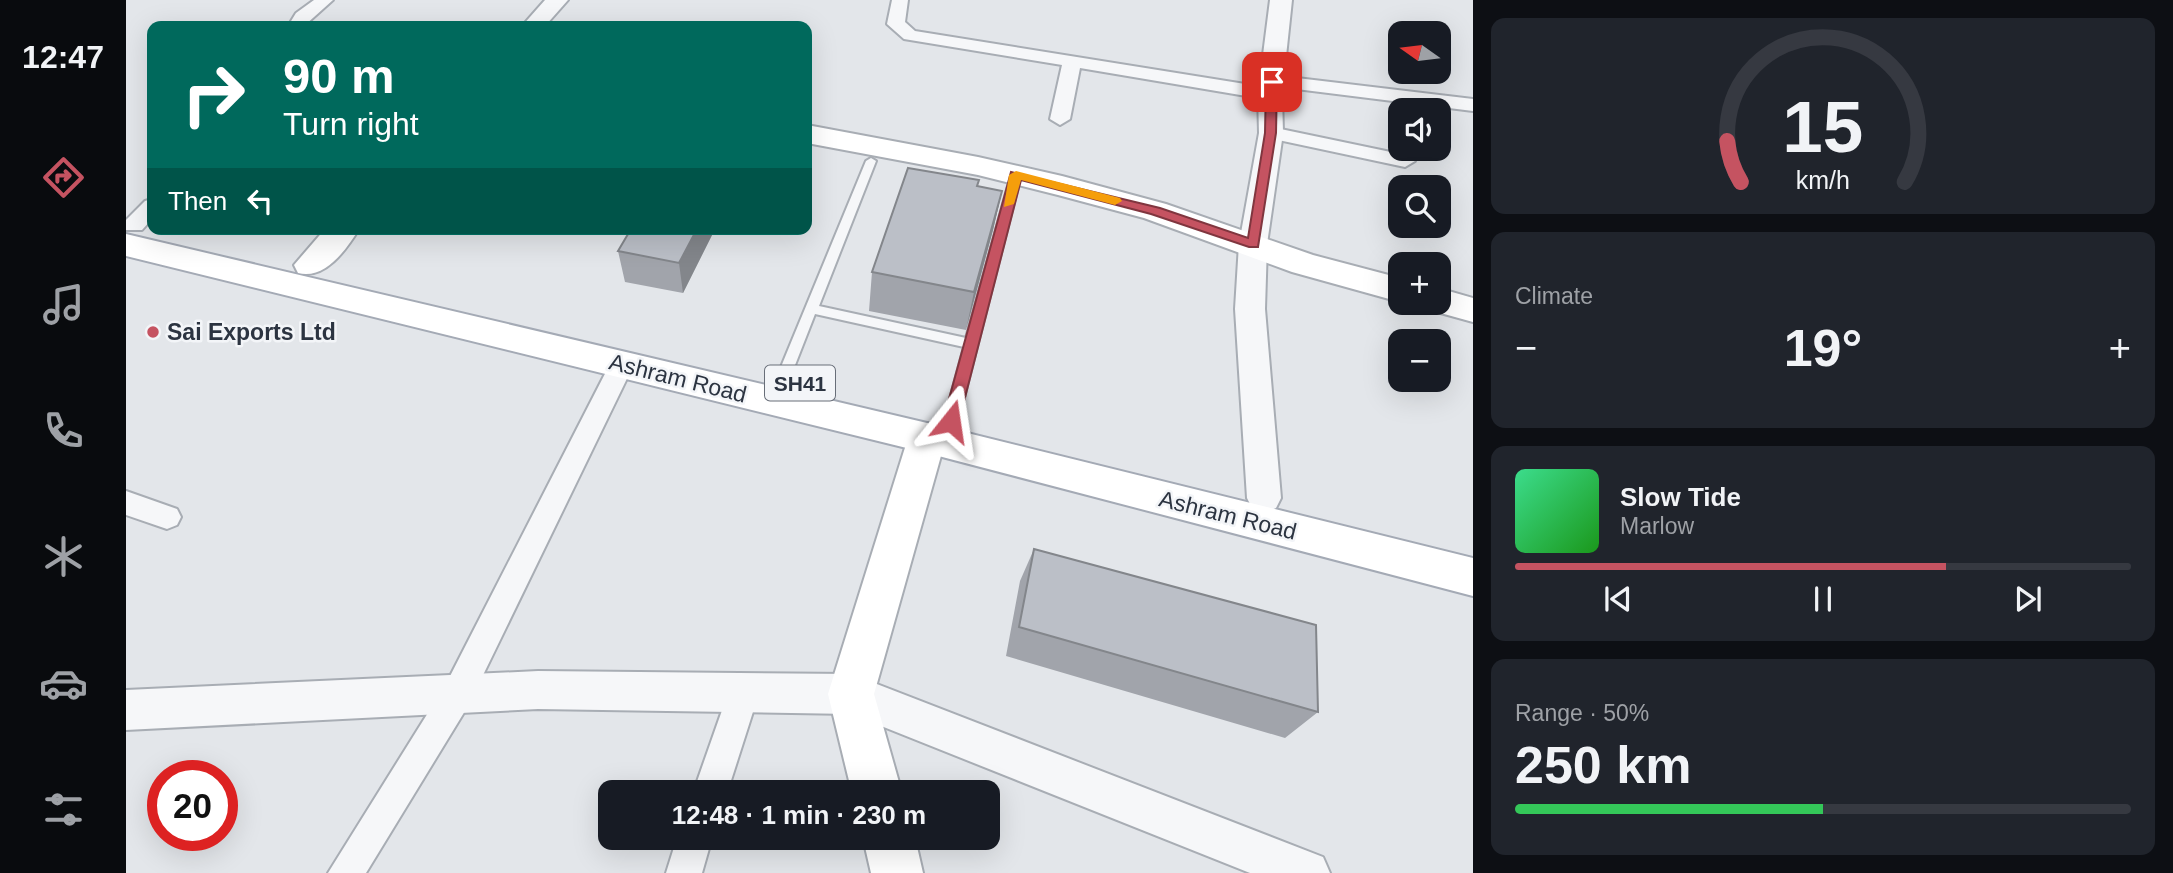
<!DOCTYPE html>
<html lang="en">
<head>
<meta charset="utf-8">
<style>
  body { margin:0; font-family:Arial,sans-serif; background:#20242c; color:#f1f3f6; height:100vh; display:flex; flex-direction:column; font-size:26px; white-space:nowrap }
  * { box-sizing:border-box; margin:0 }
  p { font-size:23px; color:#9ea1a6 }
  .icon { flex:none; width:38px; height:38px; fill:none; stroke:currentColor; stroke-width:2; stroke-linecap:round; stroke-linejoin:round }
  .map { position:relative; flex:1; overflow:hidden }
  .details { display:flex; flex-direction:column; gap:18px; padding:18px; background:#0d0f14; width:700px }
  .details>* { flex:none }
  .guide { position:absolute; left:21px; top:21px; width:665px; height:214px; border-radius:14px; box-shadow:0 7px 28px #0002; background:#00695c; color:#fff; overflow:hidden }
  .needle { width:46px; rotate:284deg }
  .buttons { position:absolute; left:1262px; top:21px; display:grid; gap:14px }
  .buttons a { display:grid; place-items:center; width:63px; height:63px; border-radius:14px; background:#171b24; box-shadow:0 7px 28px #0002; font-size:35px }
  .speed { position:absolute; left:21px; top:760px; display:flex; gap:14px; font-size:35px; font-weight:700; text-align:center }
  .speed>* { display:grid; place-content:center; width:91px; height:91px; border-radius:50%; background:#171b24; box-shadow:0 7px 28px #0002; line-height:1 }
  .speed .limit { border:10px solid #d22; background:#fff; color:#111 }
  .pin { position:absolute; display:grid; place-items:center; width:60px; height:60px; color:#fff; margin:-30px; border-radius:14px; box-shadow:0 4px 10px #0006 }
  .me { position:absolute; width:77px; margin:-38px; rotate:15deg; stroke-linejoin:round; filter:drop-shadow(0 0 5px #0008) }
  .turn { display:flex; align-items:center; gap:24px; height:147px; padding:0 21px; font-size:32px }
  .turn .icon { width:91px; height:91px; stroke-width:2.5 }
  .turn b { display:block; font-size:49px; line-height:60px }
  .then { display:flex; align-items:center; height:66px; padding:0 21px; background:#0003; gap:14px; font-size:26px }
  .big { font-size:52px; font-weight:600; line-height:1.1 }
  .details .tile { flex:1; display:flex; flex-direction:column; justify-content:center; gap:10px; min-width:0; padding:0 24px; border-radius:14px; background:#20242c }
  .details .dial { align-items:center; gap:0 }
  .dial svg { height:182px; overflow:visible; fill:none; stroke:#363941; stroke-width:7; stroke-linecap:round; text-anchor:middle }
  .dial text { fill:#f1f3f6; stroke:none }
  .song { display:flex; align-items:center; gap:21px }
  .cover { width:84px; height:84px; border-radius:10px; background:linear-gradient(135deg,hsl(150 70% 55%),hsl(120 70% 35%)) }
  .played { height:7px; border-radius:4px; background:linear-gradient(90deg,#c55361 70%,#363941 70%) }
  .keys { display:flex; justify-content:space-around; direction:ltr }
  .heat { display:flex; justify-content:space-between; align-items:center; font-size:38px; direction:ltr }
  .charge { height:10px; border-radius:5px; background:linear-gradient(90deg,#34c759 50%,#363941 0) }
  .trip { position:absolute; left:472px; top:780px; width:402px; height:70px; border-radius:14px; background:#171b24; box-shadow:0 7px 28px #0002; font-weight:600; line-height:70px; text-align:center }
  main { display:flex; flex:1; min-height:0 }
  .menu { display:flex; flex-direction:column; width:126px; justify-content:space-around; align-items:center; background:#090b0e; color:#9ea1a6 }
  .menu .icon { width:49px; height:49px }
  .menu .active { color:#c55361 }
  .menu b { font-size:32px; color:#f1f3f6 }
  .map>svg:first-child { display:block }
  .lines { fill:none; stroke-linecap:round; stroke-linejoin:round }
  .service-casing { stroke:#a8adb4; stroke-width:4 }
  .minor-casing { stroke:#a8adb4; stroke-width:4 }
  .tertiary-casing { stroke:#a8adb4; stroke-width:4 }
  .secondary-casing { stroke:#a8adb4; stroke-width:4 }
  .primary-casing { stroke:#a4aab5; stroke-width:4 }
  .service { fill:#f6f7f9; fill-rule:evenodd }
  .minor { fill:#f6f7f9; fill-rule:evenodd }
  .tertiary { fill:#f6f7f9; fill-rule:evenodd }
  .secondary { fill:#fff; fill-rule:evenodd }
  .primary { fill:#fff; fill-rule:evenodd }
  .wall { fill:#a1a4ab }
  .shaded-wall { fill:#83868b }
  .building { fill:#bbbfc7; stroke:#83868b; stroke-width:2 }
  .route { fill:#c55361; stroke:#80363f; stroke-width:2 }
  .slow { fill:#f59e0b }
  .poi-dot { fill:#c55361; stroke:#f3f5f8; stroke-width:2.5 }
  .labels { text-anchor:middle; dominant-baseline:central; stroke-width:5; stroke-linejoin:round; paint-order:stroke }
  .shield { fill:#f3f5f8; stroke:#686e78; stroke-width:2 }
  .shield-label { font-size:21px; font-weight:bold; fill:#2c3441 }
  .poi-label { font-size:23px; font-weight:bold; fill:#2c3441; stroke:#f3f5f8; text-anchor:start }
  .street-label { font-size:23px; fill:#2c3441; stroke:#f3f5f8 }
</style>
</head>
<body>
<main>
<nav class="menu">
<b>12:47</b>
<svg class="icon active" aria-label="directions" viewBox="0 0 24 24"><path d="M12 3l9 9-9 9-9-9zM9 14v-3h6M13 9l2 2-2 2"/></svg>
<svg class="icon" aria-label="music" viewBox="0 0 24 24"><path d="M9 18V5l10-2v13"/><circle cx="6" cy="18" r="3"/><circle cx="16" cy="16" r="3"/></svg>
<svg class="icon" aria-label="phone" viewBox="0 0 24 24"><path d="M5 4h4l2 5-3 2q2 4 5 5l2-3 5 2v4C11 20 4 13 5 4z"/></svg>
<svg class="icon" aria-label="climate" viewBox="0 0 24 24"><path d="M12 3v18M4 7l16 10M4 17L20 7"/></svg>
<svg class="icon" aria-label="car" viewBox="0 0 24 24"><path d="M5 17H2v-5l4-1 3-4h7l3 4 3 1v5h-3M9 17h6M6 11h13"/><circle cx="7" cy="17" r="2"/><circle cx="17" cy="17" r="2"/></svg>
<svg class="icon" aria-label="filters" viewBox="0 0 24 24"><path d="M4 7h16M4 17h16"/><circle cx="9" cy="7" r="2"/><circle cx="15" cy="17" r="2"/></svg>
</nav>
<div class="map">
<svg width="1347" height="873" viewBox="0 0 1347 873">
  <rect width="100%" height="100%" fill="#e3e6ea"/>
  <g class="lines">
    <defs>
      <path id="service" d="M745,158l5,3 -57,145 147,32 45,-163 5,-3 5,3 -63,246 -2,4h-10l-2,-4 20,-74 -149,-33 -27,69 -5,1 -7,-5 90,-218z"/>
      <path id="minor" d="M188,0h19l-29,26h-16l8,-13z
        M766,0h16l-3,22 10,9 355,57 9,6 -9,6 -190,-32 -10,51 -10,6 -10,-6 12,-54 -158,-26 -17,-15z
        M1146,75l201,24v12l-208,-26 -2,-4 2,-4z
        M1145,127l134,28 10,6 -10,6 -141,-30 -3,-4 3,-4z
        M26,199v20l-10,11h-16v-10l19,-19z
        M496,355l9,2 3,7 -166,342 -102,167h-38l118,-189 164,-320 3,-7z
        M0,491l51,18 4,8 -4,8 -10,4 -41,-14z
        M617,678l11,4 5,11 -32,100h-34l39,-111z
        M551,838h35l-10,35h-36z"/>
      <path id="tertiary" d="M419,0h23l-23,26h-23z
        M1144,0h22l-10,94 1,39 -16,111 -2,65 16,189 -5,10 -12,5 -12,-5 -5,-10 -12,-189 4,-65 20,-111 -1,-39z
        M412,671l313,3 472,183 7,16h-80l-399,-159 -313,-5 -412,21v-40z"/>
      <path id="secondary" d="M681,125l171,32 84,19 104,28 147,51 87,23v24l-108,-30 -148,-54 -86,-23 -80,-20 -171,-32z
        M199,229h34c-13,21 -34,51 -61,44l-4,-8z
        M1312,288l35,10v24l-47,-13 -3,-6h15z
        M801,423l14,4 5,11 -72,256 28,99h-50l-24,-99 80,-256 5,-11z
        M737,838h52l8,35h-52z"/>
      <path id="primary" d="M0,234l801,189 546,135v38l-546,-143 -801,-197z"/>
    </defs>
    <!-- service casing -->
    <use href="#service" class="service-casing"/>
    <!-- minor casing -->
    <use href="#minor" class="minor-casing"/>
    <!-- tertiary casing -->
    <use href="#tertiary" class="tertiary-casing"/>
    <!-- secondary casing -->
    <use href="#secondary" class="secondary-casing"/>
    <!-- primary casing -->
    <use href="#primary" class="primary-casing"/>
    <!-- service -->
    <use href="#service" class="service"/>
    <!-- minor -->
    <use href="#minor" class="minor"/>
    <!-- tertiary -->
    <use href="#tertiary" class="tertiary"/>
    <!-- secondary -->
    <use href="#secondary" class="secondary"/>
    <!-- primary -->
    <use href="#primary" class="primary"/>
  </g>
  <!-- wall -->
  <path class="wall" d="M852,187l24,4 -9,39 -27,100 -97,-19 3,-39z
    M589,229l-32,64 -58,-11 -7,-31z
    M908,549l284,163 -33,26 -279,-82 14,-75z"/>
  <!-- shaded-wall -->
  <path class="shaded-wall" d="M876,191l-9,39 -27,100 8,-38z
    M571,229h18l-32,64 -4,-30z"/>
  <!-- building -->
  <path class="building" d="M782,168l71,12 -2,6 25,5 -28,101 -102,-20z
    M505,229h66l-18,34 -61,-12z
    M908,549l282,76 2,87 -299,-85z"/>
  <!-- route -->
  <path class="route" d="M1146,78l5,4 -1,51 -18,114h-9l-98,-33 -130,-34 -62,241 -8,6 -6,-2 -2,-4 68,-249 149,36 88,30 17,-105 1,-51z"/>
  <!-- slow -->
  <path class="slow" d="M890,171l104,27 2,3 -7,4 -94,-25 -7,24 -10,3 5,-32z"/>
  <!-- markers -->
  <circle class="poi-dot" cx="27" cy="332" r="7"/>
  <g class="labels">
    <!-- shield labels -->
    <rect class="shield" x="639" y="365.5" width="70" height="35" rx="5"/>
    <g class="shield-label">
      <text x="674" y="383">SH41</text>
    </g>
    <!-- poi labels -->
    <g class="poi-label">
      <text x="41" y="332">Sai Exports Ltd</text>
    </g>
    <!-- street labels -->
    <g class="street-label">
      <text transform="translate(552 378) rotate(14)">Ashram Road</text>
      <text transform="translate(1102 515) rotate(14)">Ashram Road</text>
    </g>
  </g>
</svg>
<div class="buttons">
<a><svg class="needle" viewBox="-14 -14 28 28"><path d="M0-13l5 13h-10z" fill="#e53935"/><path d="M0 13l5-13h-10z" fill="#9ea1a6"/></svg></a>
<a><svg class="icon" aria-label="sound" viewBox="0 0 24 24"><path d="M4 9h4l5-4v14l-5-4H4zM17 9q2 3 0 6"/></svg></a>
<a><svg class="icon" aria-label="search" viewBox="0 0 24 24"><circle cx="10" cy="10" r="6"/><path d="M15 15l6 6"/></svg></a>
<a>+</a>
<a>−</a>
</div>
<div class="speed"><div class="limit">20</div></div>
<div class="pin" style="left:1146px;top:82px;background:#d93025"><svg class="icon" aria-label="arrive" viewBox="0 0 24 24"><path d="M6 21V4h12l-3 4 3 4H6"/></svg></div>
<svg class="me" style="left:825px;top:421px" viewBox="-20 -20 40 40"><path d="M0-17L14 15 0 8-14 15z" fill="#c55361" stroke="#fff" stroke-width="4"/></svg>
<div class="trip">12:48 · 1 min · 230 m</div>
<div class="guide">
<div class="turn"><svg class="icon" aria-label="right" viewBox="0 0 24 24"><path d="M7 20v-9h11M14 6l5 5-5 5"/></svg><div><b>90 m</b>Turn right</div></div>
<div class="then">Then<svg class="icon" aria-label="left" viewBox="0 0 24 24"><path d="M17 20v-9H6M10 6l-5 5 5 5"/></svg></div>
</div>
</div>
<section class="details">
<div class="tile dial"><svg viewBox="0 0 100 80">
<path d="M14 69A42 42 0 1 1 86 69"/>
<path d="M14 69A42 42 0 0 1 8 51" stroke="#c55361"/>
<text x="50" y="56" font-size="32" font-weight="700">15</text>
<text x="50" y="72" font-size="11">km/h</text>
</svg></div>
<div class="tile"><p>Climate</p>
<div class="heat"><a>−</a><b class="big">19°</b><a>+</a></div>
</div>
<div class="tile">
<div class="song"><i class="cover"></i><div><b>Slow Tide</b><p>Marlow</p></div></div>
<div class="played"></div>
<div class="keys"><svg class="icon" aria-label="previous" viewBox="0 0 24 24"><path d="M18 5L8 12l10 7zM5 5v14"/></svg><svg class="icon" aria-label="pause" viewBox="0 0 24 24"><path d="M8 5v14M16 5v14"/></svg><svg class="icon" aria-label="next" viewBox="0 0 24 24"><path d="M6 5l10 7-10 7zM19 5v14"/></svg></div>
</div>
<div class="tile"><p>Range · 50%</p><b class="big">250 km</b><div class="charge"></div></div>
</section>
</main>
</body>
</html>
